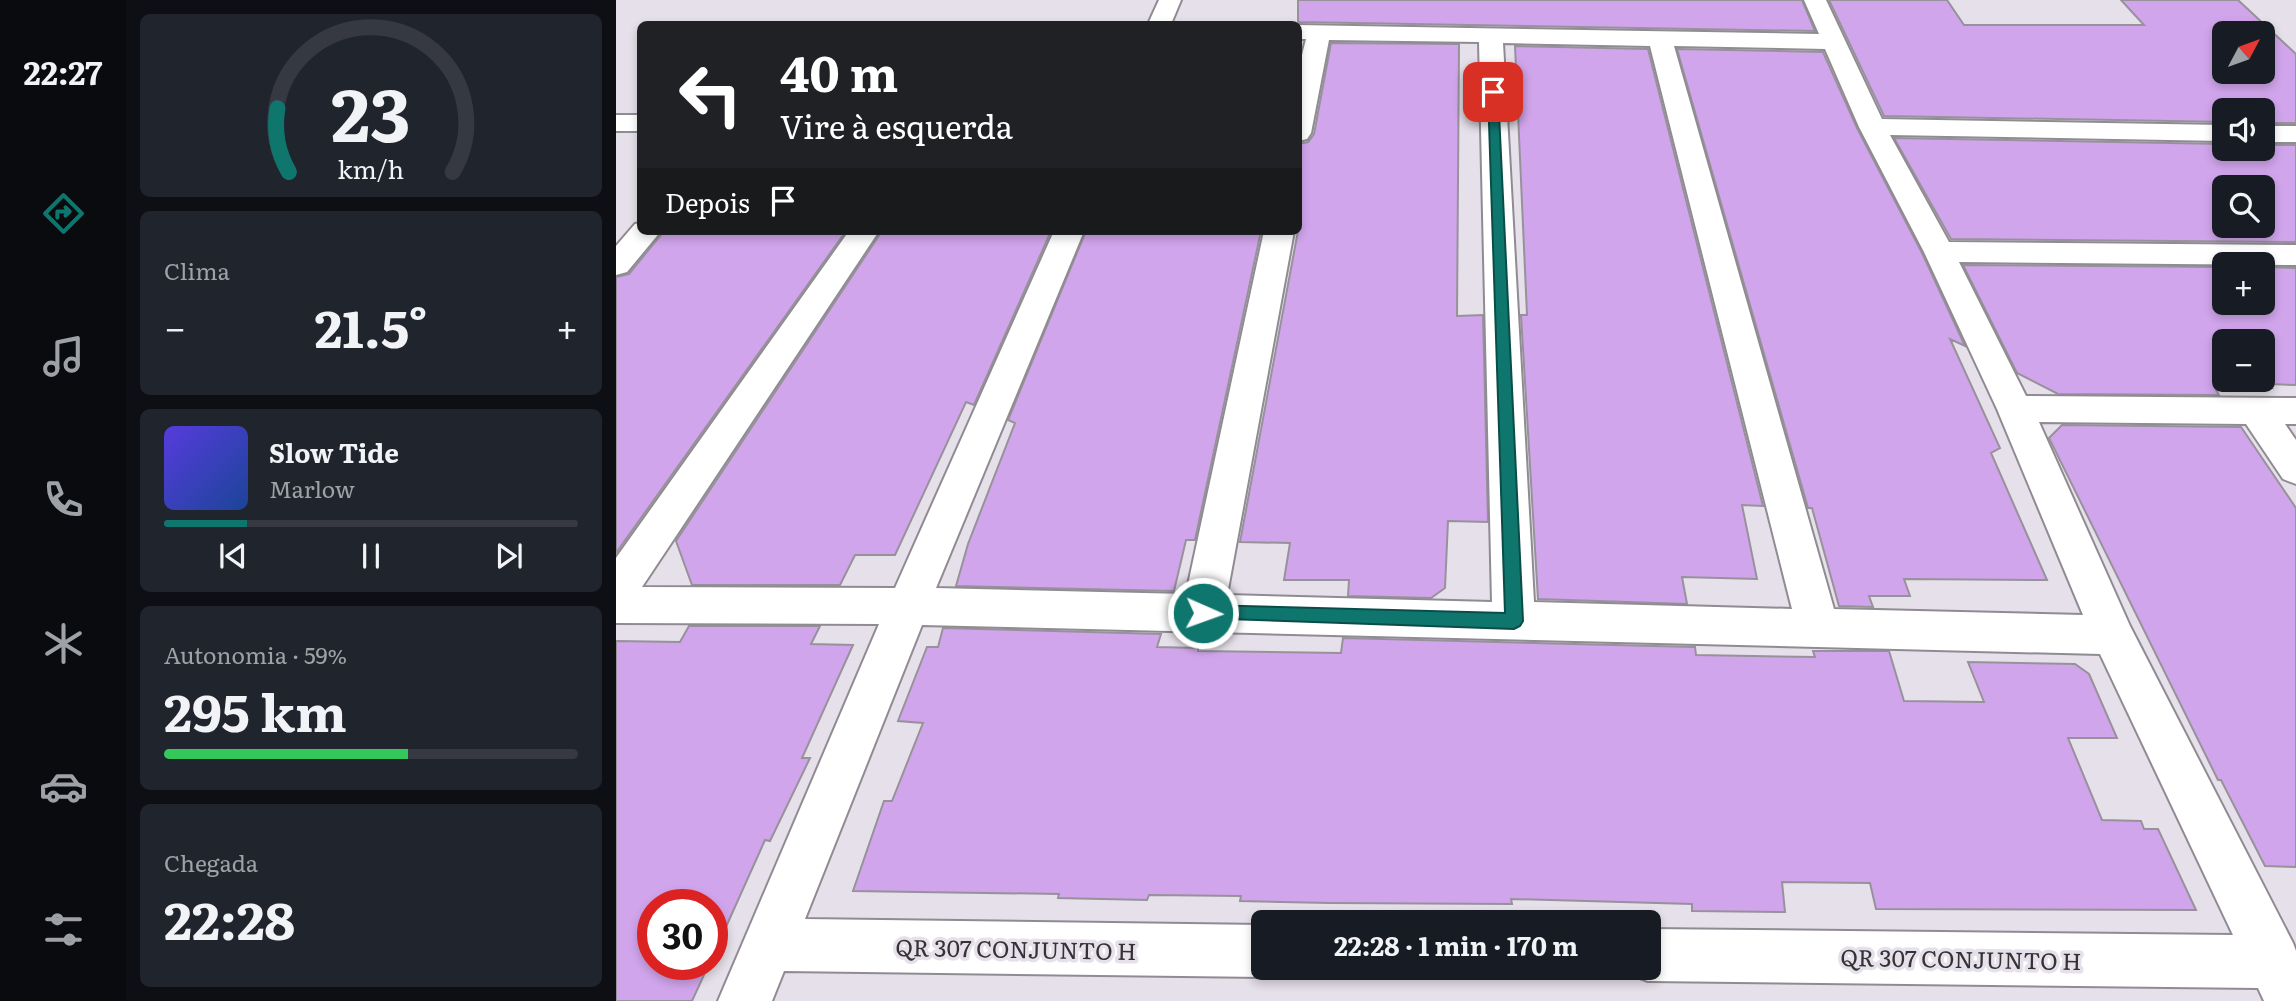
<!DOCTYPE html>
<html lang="pt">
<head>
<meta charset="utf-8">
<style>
  body { margin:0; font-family:Literata,serif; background:#20242c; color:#f1f3f6; height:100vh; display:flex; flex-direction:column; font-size:26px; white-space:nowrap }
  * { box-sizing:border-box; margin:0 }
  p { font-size:23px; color:#9ea1a6 }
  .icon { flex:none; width:38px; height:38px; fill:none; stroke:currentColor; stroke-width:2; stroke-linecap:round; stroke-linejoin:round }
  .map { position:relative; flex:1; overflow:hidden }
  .sheet { display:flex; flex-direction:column; gap:14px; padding:14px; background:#0d0f14; width:490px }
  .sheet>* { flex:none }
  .top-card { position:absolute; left:21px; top:21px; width:665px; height:214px; border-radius:10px; box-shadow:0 4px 10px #0003; background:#202124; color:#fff; overflow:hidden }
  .needle { width:46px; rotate:49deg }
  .controls { position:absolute; left:1596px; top:21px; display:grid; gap:14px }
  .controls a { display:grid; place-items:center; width:63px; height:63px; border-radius:10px; background:#171b24; box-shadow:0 4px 10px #0003; font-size:35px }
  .speed { position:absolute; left:21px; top:889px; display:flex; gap:14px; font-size:35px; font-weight:700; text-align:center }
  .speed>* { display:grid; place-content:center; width:91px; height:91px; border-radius:50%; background:#171b24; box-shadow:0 4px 10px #0003; line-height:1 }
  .speed .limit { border:10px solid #d22; background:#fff; color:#111 }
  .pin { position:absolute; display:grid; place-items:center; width:60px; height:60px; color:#fff; margin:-30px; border-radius:14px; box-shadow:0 4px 10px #0006 }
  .me { position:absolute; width:77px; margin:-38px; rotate:92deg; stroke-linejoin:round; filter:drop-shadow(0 0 5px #0008) }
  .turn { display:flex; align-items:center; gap:24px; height:147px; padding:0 28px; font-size:32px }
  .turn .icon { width:91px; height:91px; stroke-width:2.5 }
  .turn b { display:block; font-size:49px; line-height:60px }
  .then { display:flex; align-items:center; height:66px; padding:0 28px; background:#0003; gap:14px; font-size:26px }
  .big { font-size:52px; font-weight:700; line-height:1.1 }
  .sheet .card { flex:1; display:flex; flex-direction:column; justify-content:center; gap:10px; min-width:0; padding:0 24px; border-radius:10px; background:#20242c }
  .sheet .dial { align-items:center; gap:0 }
  .dial svg { height:182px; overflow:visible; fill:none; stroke:#363941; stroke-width:7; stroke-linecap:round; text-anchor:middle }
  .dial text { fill:#f1f3f6; stroke:none }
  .song { display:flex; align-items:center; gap:21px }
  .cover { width:84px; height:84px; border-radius:10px; background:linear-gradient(135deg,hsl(250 70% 55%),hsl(220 70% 35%)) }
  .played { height:7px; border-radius:4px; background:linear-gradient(90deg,#0f766e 20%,#363941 20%) }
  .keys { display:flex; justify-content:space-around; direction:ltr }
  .heat { display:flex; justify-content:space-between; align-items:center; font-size:38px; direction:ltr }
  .charge { height:10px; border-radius:5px; background:linear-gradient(90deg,#34c759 59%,#363941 0) }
  .trip { position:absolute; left:635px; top:910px; width:410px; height:70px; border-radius:10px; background:#171b24; box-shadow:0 4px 10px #0003; font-weight:700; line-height:70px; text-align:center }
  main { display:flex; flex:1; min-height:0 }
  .menu { display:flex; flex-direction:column; width:126px; justify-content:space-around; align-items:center; background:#090b0e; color:#9ea1a6 }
  .menu .icon { width:49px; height:49px }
  .menu .active { color:#0f766e }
  .menu b { font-size:32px; color:#f1f3f6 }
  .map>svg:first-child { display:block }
  .building { fill:#d1a5ec; stroke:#97929a; stroke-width:2; fill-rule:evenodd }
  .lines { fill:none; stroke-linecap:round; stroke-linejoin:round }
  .street-casing { stroke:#908b93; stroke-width:4 }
  .street { fill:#fff; fill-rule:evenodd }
  .route { fill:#0f766e; stroke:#0a4d48; stroke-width:2 }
  .labels { text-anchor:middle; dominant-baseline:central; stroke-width:7; stroke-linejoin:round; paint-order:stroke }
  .near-street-label { font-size:23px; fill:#343235; stroke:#e5e0e9 }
</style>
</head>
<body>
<main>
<nav class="menu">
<b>22:27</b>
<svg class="icon active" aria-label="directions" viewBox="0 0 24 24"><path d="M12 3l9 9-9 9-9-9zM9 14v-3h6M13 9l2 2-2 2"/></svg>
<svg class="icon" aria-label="music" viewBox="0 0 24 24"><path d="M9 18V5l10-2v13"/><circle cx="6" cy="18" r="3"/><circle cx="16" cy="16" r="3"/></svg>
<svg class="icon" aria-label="phone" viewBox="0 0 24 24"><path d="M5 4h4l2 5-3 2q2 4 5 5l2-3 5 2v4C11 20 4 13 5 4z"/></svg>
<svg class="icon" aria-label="climate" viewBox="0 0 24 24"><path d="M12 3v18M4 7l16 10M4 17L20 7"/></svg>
<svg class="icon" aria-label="car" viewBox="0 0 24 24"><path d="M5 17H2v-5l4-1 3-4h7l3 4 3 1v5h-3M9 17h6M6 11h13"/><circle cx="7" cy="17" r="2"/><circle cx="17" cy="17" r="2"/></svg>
<svg class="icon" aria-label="filters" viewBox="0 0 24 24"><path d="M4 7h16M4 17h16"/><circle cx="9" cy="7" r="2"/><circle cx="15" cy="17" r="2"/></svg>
</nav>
<section class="sheet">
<div class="card dial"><svg viewBox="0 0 100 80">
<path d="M14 69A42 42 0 1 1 86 69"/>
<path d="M14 69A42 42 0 0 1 9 41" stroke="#0f766e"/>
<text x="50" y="56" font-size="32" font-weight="700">23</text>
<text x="50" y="72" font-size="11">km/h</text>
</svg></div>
<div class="card"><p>Clima</p>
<div class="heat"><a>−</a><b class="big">21.5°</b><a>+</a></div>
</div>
<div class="card">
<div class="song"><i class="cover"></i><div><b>Slow Tide</b><p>Marlow</p></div></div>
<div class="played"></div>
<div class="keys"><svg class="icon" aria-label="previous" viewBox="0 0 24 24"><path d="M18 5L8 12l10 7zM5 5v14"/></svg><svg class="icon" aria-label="pause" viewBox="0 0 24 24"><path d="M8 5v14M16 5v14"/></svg><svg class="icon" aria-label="next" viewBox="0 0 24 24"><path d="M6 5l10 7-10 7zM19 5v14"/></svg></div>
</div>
<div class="card"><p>Autonomia · 59%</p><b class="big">295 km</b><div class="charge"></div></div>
<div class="card"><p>Chegada</p><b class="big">22:28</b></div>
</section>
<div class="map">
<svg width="1680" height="1001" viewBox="0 0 1680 1001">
  <rect width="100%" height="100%" fill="#e5e0e9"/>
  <!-- building -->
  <path class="building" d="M682,0h504l13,31 -517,-9z
    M1213,0h118l17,25h180l-23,-25h117l58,54v69h-33v-13h-39v12l-340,-6zM1608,33h39v39h-39z
    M715,43l128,1 -2,272 26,-1 5,207 -40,-1 -3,67 -14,10 -83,-2 1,-16h-65l6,-37 -50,-1 58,-311v-87l10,-2 6,-8z
    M899,46l133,3 115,457 -21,-1 15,74 -75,-2 5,27 -149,-5 -17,-284h6z
    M1061,49l146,3 34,76 65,125 43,93 -15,-7 50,109 -9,5 56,127 -143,-1 6,17h-41l4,11 -34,-1 -27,-98h-4z
    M1278,138l330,6v5h39v-4h33v97l-345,-3zM1608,187h39v39h-39z
    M48,231h182l-230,322v-276l13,-3z
    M266,231h169l-77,174 -8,-3 -71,153h-40l-15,30h-148l-16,-44z
    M470,231h175l-66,309h-9l-12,51 -218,-5 12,-42 47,-121 -7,-3z
    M1347,265l261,2v36h39v-36l33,1v117l-27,-1 3,4h-57l4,7 -161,-1 -41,-21zM1608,341h39v39h-39z
    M1446,425l179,2 55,81v359l-31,-1 -44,-86h-3l-169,-342z
    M73,626h131l-9,18 42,1 -51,113h8l-40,83 -5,-1 -53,118v-53h-59v59h56l-17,37h-76v-360l64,1z
    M327,628l218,6 -4,13 41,1v3l143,2 2,-15 352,9 1,8 119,2 -2,-6h76l15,50 80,1 -16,-40 107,2 14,10 28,64h-49l34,82 39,1 3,8h14l38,81 -320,-1 -6,-26 -88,-1 3,30 -93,-1v-7l-181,-5 1,5 -183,-1 -89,-2 1,-5 -92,-1 -2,5 -89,-2 1,-4 -206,-3 31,-90h8l31,-78 -25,-2 29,-74h11z"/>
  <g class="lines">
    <defs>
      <path id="street" d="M543,0h22l-10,24h-23z
        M1188,0h22l56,119 342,6v16l-334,-6 59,107 347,3v20l-337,-3 67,134 270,2v26h-11l11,16v44l-13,-5 -37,-55 -207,-2 91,204 163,317 3,8v50h-32l-6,-13 -610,-7 -19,-7 -2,-6h21v-39l585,6 -133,-281 -1178,-29 -117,294 459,6v43l19,2 -19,7 -480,-6 -12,30h-54l161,-377 -263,-1v-65l233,-327h30l-237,356 253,1 159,-357h30l-148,357 250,6 78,-363h30l-67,364 265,7 -13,-560 -150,-2 -18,93 -4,6 -9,2v-70l8,-32h-8v-14l521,9zM887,43l147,3 142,563 -258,-7zM1058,46l151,3 34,78 65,125 73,157 86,206 -249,-6z
        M0,115h24v16h-24z
        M1647,126h33v16h-33z
        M24,223v8h21l-34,41 -11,3v-29l19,-22z"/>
    </defs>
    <!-- street casing -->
    <use href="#street" class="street-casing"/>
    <!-- street -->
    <use href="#street" class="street"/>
  </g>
  <!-- route -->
  <path class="route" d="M877,88l5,4 25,529 -3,5 -6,3 -317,-11 -3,-5 3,-6 6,-2 302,8 -17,-521z"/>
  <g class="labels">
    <!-- near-street labels -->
    <g class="near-street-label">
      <text transform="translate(400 948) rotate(1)">QR 307 CONJUNTO H</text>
      <text transform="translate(1345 958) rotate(1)">QR 307 CONJUNTO H</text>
    </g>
  </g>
</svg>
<div class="controls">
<a><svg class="needle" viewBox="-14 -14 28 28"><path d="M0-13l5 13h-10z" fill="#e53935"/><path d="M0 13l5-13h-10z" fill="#9ea1a6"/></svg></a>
<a><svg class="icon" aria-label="sound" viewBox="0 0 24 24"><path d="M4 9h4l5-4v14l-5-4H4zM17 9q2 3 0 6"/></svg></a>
<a><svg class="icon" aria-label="search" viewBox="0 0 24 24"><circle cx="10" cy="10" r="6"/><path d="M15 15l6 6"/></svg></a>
<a>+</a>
<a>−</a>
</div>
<div class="speed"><div class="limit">30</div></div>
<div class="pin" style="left:877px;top:92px;background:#d93025"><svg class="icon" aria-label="arrive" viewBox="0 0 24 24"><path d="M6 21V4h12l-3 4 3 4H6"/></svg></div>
<svg class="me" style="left:587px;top:613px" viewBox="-20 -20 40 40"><circle r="17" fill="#0f766e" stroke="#fff" stroke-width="3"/><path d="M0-11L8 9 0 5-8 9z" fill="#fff"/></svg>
<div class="trip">22:28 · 1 min · 170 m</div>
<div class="top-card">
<div class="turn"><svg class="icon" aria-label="left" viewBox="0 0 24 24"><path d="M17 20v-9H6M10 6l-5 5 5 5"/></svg><div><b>40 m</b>Vire à esquerda</div></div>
<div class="then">Depois<svg class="icon" aria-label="arrive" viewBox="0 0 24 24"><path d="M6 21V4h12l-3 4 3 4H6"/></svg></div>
</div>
</div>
</main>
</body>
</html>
